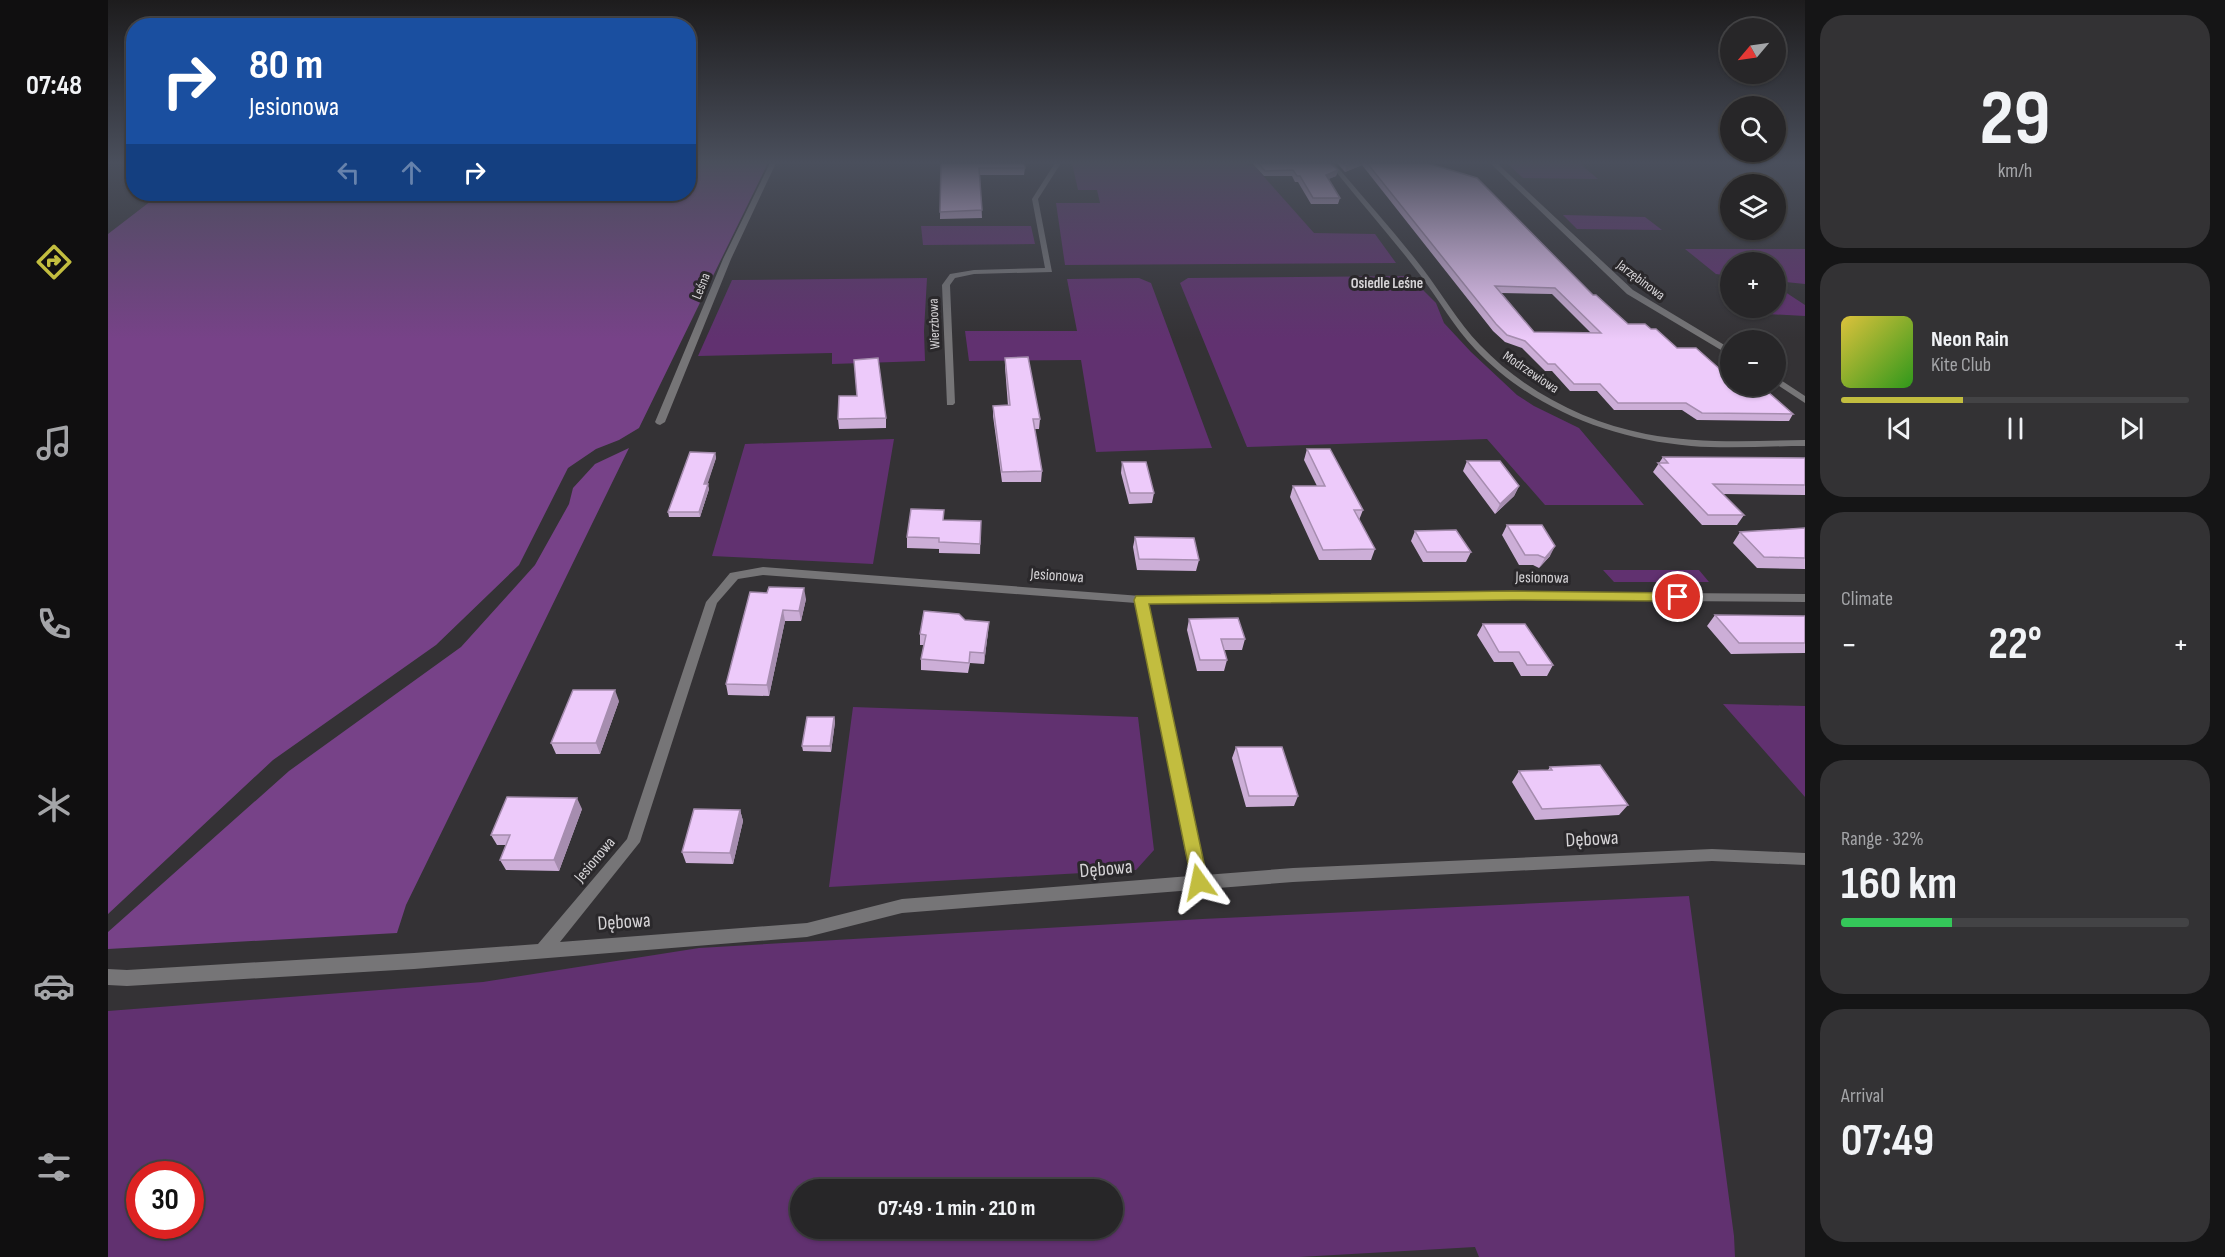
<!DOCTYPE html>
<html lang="en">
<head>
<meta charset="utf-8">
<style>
  body { margin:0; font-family:"Sofia Sans Condensed",sans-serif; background:#333234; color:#f1f3f6; height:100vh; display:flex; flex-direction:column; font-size:22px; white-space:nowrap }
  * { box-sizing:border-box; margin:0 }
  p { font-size:20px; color:#a4a5a8 }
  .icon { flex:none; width:33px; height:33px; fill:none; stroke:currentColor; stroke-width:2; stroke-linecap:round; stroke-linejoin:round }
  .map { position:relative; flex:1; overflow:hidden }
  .panel { display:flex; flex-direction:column; gap:15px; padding:15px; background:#151516; width:420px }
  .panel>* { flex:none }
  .top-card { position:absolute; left:18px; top:18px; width:570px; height:183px; border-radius:24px; box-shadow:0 2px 4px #0004,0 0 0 2px #434345; background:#1a4fa0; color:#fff; overflow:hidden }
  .needle { width:39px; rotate:241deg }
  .fabs { position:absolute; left:1612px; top:18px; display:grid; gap:12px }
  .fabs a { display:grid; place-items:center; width:66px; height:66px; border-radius:50%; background:#272628; box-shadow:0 2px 4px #0004,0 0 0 2px #434345; font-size:30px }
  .speed { position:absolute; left:18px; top:1161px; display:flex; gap:12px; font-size:30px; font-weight:700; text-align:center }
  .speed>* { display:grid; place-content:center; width:78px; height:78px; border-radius:50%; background:#272628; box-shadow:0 2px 4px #0004,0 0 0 2px #434345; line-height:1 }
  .speed .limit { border:9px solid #d22; background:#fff; color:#111 }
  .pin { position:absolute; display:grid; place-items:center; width:51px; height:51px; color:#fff; margin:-26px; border:3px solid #fff; border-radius:50%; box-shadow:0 2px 6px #0007 }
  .me { position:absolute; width:66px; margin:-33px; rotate:348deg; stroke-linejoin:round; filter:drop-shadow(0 0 4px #0008) }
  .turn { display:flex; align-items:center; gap:21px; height:126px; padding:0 24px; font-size:27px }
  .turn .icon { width:78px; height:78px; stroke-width:2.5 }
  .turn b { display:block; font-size:42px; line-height:51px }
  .lanes { display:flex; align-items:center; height:57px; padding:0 24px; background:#0003; justify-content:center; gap:30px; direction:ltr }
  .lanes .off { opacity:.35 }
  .big { font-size:45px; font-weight:700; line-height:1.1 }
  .panel .card { flex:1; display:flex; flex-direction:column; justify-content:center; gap:9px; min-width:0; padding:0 21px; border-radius:24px; background:#333234 }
  .panel .dial { align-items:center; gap:0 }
  .dial b { font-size:78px; line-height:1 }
  .song { display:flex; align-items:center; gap:18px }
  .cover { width:72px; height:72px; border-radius:9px; background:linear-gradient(135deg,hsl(50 70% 55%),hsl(110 70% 35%)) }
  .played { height:6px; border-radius:3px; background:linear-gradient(90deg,#c2bd3f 35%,#434345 35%) }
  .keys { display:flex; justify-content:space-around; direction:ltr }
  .heat { display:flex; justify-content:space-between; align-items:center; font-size:33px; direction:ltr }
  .charge { height:9px; border-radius:4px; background:linear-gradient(90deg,#34c759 32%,#434345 0) }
  .trip { position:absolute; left:682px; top:1179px; width:333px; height:60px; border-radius:30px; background:#272628; box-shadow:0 2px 4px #0004,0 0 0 2px #434345; font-weight:700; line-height:60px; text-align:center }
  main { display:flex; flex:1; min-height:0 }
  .tab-bar { display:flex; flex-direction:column; width:108px; justify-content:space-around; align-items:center; background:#100f10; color:#a4a5a8 }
  .tab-bar .icon { width:42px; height:42px }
  .tab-bar .current { color:#c2bd3f }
  .tab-bar b { font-size:27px; color:#f1f3f6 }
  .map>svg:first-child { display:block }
  .green { fill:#613170; fill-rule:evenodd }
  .forest { fill:#774288 }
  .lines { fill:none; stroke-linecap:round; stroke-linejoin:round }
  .street { fill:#767577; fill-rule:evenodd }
  .wall { fill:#ccaed7; fill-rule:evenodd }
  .shaded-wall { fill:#a68daf }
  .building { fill:#edcafa; stroke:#a68daf; stroke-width:1.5; fill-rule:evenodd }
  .route { fill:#c2bd3f; stroke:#7e7b29; stroke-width:1.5 }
  .labels { text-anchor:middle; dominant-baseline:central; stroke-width:6; stroke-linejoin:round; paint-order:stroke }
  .far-street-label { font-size:14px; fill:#d6d4d7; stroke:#2a282b }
  .far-neighbourhood-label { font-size:15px; font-weight:bold; fill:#d6d4d7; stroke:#2a282b }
  .street-label { font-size:16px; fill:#d6d4d7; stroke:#2a282b }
  .near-street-label { font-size:20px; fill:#d6d4d7; stroke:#2a282b }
</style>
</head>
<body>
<main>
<nav class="tab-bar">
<b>07:48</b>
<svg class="icon current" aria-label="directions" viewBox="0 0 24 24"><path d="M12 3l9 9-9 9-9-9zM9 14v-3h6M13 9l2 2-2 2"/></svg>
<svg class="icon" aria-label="music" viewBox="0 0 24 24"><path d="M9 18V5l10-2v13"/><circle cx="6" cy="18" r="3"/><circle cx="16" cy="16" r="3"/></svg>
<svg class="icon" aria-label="phone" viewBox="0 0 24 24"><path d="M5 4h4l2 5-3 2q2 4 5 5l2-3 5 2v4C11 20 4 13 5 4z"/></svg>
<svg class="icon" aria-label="climate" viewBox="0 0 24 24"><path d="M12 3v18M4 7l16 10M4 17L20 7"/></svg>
<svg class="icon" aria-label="car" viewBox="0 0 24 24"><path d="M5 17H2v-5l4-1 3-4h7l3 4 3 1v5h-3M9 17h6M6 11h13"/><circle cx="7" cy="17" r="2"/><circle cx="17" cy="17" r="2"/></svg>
<svg class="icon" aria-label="filters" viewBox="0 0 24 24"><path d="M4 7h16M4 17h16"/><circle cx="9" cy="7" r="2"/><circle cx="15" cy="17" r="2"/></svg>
</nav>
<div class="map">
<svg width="1697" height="1257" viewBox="0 0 1697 1257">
  <rect width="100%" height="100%" fill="#343235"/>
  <!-- green -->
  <path class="green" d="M964,163h170l12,3 6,-3 -2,7 56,63 61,1 21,29 -331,2 -9,-62h44l-3,-13h-19z
    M1399,163h72l19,16 -75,-1z
    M1455,215l82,2 17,13 -85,-1z
    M813,226h110l4,18 -112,1z
    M1577,249h120v35l-29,-3v-19h-45v14l-15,-2z
    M1301,276l27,27 8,20 27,29 46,43 17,11 45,22 65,77h-99l-58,-66 -240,8 -67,-164 8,-5z
    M819,278l-3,53 1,30 -93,3v-11l-134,3 34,-76z
    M1031,278l12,5 61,165 -116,4 -15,-92 -112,1 -4,-30h112l-10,-52z
    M1668,286l29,19v11l-39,-2 -8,-6h18z
    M786,439l-21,125 -161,-8 33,-112z
    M1495,570h96l10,12h-95z
    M1615,704l82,2v91z
    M745,707l285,10 16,133 -18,20 -307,17z
    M1581,896l45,340 1,21h-256l-4,-10 -176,10h-1191v-246l375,-29 216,-34 503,-29zM82,1174v52h-50v-52zM693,1190h312v38h-312z"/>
  <!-- forest -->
  <path class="forest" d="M581,163h79l-129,265 -20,12 -23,9 -28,19 -49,97 -83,80 -163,115 -165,154v-680l52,-40h528z
    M521,448l-223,457 -9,28 -289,16v-17l181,-161 172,-124 74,-82 34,-61 4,-16 22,-24z"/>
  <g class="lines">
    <!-- street -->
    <path class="street" d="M662,163h6l-45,96 -66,163 -5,3 -3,-1 -2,-2 68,-163z
      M947,163h6l-23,36 14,73 -78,2 -19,4 -5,7 5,118 -2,2h-6l-5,-120 8,-11 24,-4 71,-2 -13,-69z
      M1218,163h7l8,8c27,32 56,64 82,98 19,25 35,53 57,76 44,46 104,77 166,89 53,10 106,7 159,6v6c-38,0 -76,3 -114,0 -81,-7 -160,-38 -216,-97 -21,-22 -36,-49 -54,-73 -27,-36 -56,-68 -84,-103z
      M1382,163h7l136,127 98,59v7l-104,-62z
      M1668,377l29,19v7l-29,-19z
      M655,567l378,29 371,-4 293,2v8l-293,-2 -364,4 57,271 88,-7 419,-19 93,4v12l-93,-4 -419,21 -391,31 -95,24 -393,32 -287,17 -19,-1v-16l19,1 287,-17 124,-9 89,-105 79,-237 24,-29zM655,575l373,28 54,273 -288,23 -95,24 -247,19 80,-100 77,-239 21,-24z"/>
  </g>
  <!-- wall -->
  <path class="wall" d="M833,163l84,5 -1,7h-44l2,43 -42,1z
    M1144,163h78l8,7 -2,6 -8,3 12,19 -2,6h-27l-13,-22h-3l-3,-6h-28z
    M1229,163h90l166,132 35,29 23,5 26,19 68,44 48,22 -4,7 -92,-1 -15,-10h-68l-17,-19h-27l-18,-20h-7l-23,-23 -17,-6 -12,-11 -131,-166 -17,7zM1393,293l51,1 39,39 -57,-1z
    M897,358l35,61 -1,10h-5l8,42 -1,11h-39l-9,-66v-10h15l-3,-39z
    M749,396l29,22v10l-47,1 -1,-10z
    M1199,449l56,61 -4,10 16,29 -4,11h-52l-29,-63 3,-11h24l-13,-26z
    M607,453l1,5 -9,26 2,5 -9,28h-31l-1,-5z
    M1555,457l142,1v37l-82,-1 21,21 -7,10h-35l-49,-53z
    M1359,461l52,25 -5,10 -19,18 -32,-43z
    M1014,462l32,31 -2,10 -23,1 -8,-31z
    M836,520l37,1 -1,33 -41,-1v-4l-32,-1v-11z
    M1399,525l43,31 -11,12 -6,-3h-14l-17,-30z
    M1697,528v41l-48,-1 -24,-25 7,-11z
    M1307,531l56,21 -5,10h-43l-12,-21z
    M1027,537l64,23 -3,11 -59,-1 -4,-23z
    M642,592l56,7 -5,22h-16l-16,75 -41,-1 -2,-11z
    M1607,615l90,1v37l-74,1 -24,-28z
    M1081,619l56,20 -3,11h-18l3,10 -3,11h-27l-10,-41z
    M857,620l23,12 -4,32 -14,-1 -2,10 -47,-3v-11l3,-14h-4v-11z
    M1375,624l70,41 -6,11h-26l-8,-14h-19l-17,-27z
    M511,701l-19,53h-44l-5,-11z
    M726,717l1,5 -4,30 -28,-1 -1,-5z
    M1128,747l62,49 -4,10 -48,1 -14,-49z
    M1442,767l78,38 -9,10 -84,5 -23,-38 7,-11 29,-1z
    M474,809l-23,62 -53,-1 -6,-10 6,-15h-9l-6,-10z
    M632,810l3,11 -10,43 -47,-1 -4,-11z"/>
  <!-- shaded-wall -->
  <path class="shaded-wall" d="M1246,163h9l-1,2 -17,7 1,-6z
    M1230,170l-2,6 -12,5 2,-6z
    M607,453l1,5 -10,31 -2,-5z
    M600,484l1,5 -9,28 -1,-5z
    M1411,486l-5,10 -19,18 5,-10z
    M1447,546l-5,10 -11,12 6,-10z
    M696,588l2,11 -5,22 -2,-10z
    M675,610l2,11 -16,75 -2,-11z
    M881,622l-1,10 -4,32v-11z
    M507,690l4,11 -19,53 -4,-11z
    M726,717l1,5 -4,30 -1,-6z
    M469,798l5,11 -23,62 -5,-11z
    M632,810l3,11 -10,43 -3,-11z"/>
  <!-- building -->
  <path class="building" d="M833,163h83l1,5h-46l3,42 -42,2z
    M1150,163h72l8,7 -12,5 14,23h-27l-13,-22h-3l-4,-6 -28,1z
    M1235,163h11l-8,3z
    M1259,163h60l50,15 116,117h3l32,29h17l6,5h5l21,19h19l35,31v7h7l7,6h23l25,22 -91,-1 -16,-10h-68l-18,-19h-26l-19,-20h-7l-23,-23 -18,-6 -11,-11zM1387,286l60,2 46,45 -67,-1z
    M920,357l12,62h-7l9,52 -40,1 -9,-66 17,-1 -5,-47z
    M770,358l8,60 -48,1 1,-23h18l-3,-36z
    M1199,449h23l33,61h-9l21,39 -52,1 -30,-64h32z
    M582,452l25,1 -11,31h4l-9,28h-31z
    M1555,457l142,1v27l-92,-1 31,31h-36l-50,-52h10z
    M1359,461h33l19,25 -19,18z
    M1014,462h24l8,31h-24z
    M803,509l33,1 -1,10 38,1 -1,23 -41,-2v-4l-32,-1z
    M1399,525h35l13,21 -10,12 -7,-3h-13z
    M1697,528v30l-41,-1 -24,-25z
    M1348,530l15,22h-44l-12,-21z
    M1027,537l59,1 5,22 -60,-1z
    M661,587l35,1 -5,23 -16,-1 -16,75 -41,-1 24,-92 17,1z
    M816,611l35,3 6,6 24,2 -5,31 -14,-1 -1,11 -48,-4 5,-24 -6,-1z
    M1607,615l90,1v27h-66z
    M1130,618l7,21h-24l6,21h-27l-11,-41z
    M1375,624h42l28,41h-26l-8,-13h-20z
    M465,690h42l-19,53h-45z
    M699,717h27l-4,29h-28z
    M1128,747h46l16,49h-49z
    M1492,765l28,40 -86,4 -23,-38 33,-1 -2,-3z
    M399,797l70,1 -23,62h-54l10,-25h-19z
    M586,809l46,1 -10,43 -48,-1z"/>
  <!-- sky -->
  <linearGradient id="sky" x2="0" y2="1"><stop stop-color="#1d1c1d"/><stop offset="0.48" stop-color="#4a4f5c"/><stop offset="1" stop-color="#4a4f5c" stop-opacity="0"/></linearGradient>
  <rect width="1697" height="339" fill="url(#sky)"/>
  <!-- route -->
  <path class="route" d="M1404,591l166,2 7,4 -7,4 -166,-1 -363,4 59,278 -3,6 -6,2 -6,-2 -59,-288 2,-4z"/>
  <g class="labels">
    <!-- far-street labels -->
    <g class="far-street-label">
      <text transform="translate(1533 280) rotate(37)">Jarzębinowa</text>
      <text transform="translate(593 286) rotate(-68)">Leśna</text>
      <text transform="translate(826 324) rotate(-92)">Wierzbowa</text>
      <text transform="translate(1423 372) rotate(34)">Modrzewiowa</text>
    </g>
    <!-- far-neighbourhood labels -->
    <g class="far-neighbourhood-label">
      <text x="1279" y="283">Osiedle Leśne</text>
    </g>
    <!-- street labels -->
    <g class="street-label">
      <text transform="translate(949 576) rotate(4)">Jesionowa</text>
      <text transform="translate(1434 578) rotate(1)">Jesionowa</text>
      <text transform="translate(487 860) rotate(-50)">Jesionowa</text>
    </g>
    <!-- near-street labels -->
    <g class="near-street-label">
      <text transform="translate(1484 839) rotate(-3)">Dębowa</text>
      <text transform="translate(998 869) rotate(-5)">Dębowa</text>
      <text transform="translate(516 922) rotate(-4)">Dębowa</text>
    </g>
  </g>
</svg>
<div class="fabs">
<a><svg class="needle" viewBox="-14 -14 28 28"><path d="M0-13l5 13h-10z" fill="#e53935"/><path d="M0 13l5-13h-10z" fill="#a4a5a8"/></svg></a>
<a><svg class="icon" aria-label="search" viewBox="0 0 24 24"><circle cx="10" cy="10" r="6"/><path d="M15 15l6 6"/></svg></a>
<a><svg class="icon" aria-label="layers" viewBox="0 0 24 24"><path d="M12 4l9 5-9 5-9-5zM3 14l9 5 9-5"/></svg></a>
<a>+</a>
<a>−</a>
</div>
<div class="speed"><div class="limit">30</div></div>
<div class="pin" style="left:1570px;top:597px;background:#d93025"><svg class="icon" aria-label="arrive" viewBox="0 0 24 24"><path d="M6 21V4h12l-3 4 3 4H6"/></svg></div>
<svg class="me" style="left:1091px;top:882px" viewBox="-20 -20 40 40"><path d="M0-17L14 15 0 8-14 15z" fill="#c2bd3f" stroke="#fff" stroke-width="4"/></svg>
<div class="trip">07:49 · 1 min · 210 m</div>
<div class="top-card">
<div class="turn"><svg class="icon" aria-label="right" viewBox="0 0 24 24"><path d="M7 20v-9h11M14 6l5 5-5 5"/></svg><div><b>80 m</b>Jesionowa</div></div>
<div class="lanes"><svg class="icon off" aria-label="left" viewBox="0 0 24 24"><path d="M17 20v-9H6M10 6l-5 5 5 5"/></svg><svg class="icon off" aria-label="ahead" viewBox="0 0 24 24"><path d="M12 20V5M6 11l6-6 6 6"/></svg><svg class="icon" aria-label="right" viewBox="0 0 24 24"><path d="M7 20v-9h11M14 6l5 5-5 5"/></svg></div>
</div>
</div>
<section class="panel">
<div class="card dial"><b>29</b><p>km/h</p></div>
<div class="card">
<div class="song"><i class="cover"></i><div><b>Neon Rain</b><p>Kite Club</p></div></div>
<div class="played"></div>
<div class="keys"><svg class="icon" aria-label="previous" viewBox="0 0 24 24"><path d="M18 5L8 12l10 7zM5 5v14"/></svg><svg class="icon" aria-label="pause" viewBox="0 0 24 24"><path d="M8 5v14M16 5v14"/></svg><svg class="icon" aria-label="next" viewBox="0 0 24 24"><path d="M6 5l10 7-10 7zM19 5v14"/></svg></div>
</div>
<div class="card"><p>Climate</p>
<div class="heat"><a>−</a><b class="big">22°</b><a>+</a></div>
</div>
<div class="card"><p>Range · 32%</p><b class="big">160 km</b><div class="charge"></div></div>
<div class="card"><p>Arrival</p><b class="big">07:49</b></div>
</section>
</main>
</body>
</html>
